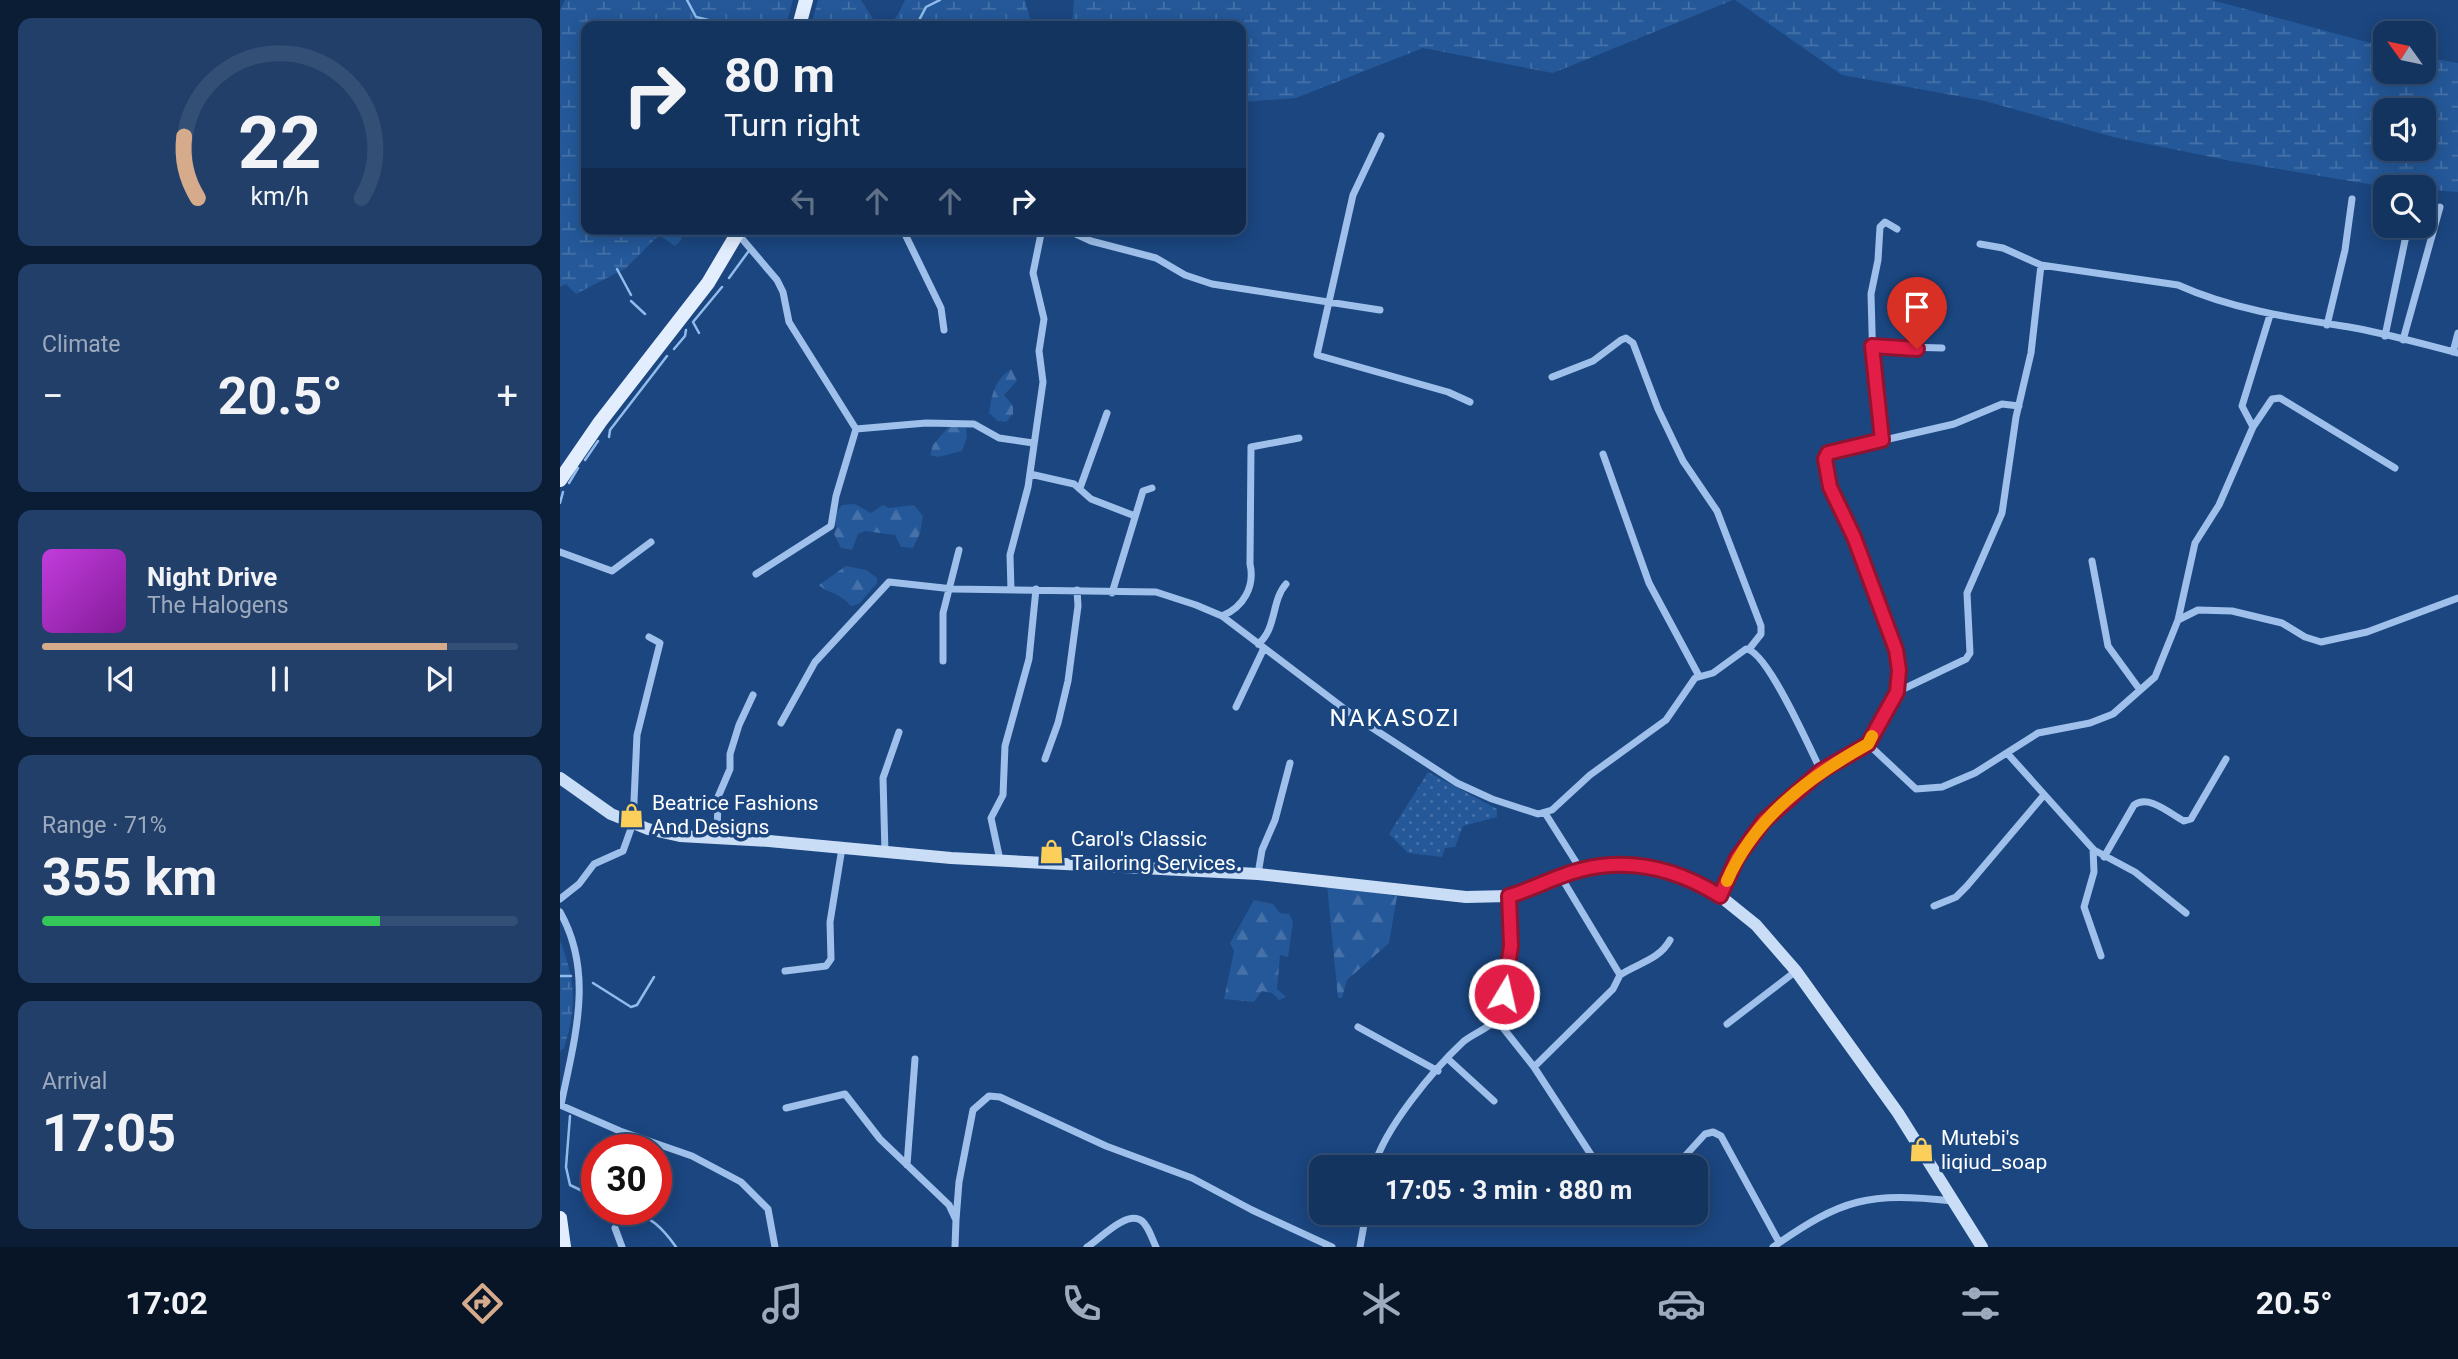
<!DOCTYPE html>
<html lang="en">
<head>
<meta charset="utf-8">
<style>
  body { margin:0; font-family:Roboto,sans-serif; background:#213f69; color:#f1f3f6; height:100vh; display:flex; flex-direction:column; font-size:26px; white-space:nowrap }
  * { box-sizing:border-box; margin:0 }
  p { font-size:23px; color:#9daabd }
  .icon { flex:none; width:38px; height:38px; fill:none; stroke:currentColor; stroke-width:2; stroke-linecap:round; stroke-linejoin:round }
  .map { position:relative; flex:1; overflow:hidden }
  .panel { display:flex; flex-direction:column; gap:18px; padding:18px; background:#0b1d35; width:560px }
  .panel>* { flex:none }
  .banner { position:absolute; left:21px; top:21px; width:665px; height:214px; border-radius:14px; box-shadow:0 4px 18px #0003,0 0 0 2px #334f75; background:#143460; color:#f1f3f6; overflow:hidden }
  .needle { width:46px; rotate:303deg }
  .buttons { position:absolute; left:1813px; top:21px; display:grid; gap:14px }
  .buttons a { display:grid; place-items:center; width:63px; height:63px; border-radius:14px; background:#143460; box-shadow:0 4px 18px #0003,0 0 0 2px #334f75; font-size:35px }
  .speed { position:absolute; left:21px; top:1134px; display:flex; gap:14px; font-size:35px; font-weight:700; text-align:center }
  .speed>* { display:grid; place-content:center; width:91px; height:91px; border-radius:50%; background:#143460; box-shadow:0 4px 18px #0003,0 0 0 2px #334f75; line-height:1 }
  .speed .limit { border:10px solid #d22; background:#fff; color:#111 }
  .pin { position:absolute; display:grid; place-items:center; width:60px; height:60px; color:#fff; margin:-72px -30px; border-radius:50% 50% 50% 0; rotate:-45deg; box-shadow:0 0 7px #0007 }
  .pin .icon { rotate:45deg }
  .me { position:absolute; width:77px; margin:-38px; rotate:9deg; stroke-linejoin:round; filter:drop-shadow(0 0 5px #0008) }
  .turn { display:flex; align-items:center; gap:24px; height:147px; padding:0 28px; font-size:32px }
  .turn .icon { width:91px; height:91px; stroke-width:2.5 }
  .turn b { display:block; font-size:49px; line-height:60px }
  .lanes { display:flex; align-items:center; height:66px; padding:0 28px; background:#0003; justify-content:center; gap:35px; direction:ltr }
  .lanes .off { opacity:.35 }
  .big { font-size:52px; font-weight:700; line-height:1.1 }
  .panel .tile { flex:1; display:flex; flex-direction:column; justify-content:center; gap:10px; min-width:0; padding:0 24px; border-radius:14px; background:#213f69 }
  .panel .dial { align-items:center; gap:0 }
  .dial svg { height:182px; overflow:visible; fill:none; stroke:#334f75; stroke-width:7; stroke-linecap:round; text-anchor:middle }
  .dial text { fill:#f1f3f6; stroke:none }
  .song { display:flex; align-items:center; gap:21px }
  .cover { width:84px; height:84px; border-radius:10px; background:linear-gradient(135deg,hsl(290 70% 55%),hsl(290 70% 35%)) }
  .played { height:7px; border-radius:4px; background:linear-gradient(90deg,#d6ab8b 85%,#334f75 85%) }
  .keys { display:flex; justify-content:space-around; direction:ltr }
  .heat { display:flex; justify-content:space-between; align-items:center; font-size:38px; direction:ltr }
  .charge { height:10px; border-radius:5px; background:linear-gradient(90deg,#34c759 71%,#334f75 0) }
  .trip { position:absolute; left:749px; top:1155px; width:399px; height:70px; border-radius:14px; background:#143460; box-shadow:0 4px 18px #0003,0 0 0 2px #334f75; font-weight:700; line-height:70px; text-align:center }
  .dock { display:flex; height:112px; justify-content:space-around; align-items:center; background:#081526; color:#9daabd }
  .dock .icon { width:49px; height:49px }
  .dock .on { color:#d6ab8b }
  .dock b { font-size:32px; color:#f1f3f6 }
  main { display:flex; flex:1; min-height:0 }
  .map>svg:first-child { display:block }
  .grass { fill:url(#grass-dots) }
  .forest { fill:url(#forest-firs) }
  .wetland { fill:url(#wetland-marsh); fill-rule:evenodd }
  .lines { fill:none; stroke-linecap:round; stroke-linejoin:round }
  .stream { stroke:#91bbec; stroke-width:2.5 }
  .street { stroke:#9ec0ea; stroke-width:7 }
  .secondary { stroke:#caddf7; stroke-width:12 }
  .primary { stroke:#e2edfe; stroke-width:14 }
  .route-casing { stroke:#92132f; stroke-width:18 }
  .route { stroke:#e11d48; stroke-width:12 }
  .slow { stroke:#f59e0b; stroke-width:12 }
  .labels { text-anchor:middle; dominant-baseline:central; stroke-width:7; stroke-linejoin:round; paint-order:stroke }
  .poi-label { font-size:21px; fill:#fff; stroke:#1b4680; text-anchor:start }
  .quarter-label { font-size:24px; letter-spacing:2px; fill:#fff; stroke:#1b4680 }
</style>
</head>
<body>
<main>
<section class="panel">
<div class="tile dial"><svg viewBox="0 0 100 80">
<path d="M14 69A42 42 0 1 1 86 69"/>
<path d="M14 69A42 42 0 0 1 8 42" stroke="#d6ab8b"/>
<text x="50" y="56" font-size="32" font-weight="700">22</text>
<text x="50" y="72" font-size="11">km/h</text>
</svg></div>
<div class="tile"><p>Climate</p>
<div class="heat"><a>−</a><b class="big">20.5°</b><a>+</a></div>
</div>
<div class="tile">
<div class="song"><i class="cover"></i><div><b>Night Drive</b><p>The Halogens</p></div></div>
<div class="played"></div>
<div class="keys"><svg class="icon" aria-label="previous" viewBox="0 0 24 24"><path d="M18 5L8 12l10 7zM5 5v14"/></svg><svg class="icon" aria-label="pause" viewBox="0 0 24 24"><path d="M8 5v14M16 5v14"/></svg><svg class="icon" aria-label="next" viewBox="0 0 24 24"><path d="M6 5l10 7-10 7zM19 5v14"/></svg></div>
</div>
<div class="tile"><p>Range · 71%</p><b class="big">355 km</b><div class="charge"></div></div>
<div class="tile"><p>Arrival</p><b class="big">17:05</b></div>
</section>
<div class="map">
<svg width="1898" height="1247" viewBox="0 0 1898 1247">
  <defs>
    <pattern id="grass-dots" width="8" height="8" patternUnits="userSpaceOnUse" patternTransform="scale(1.75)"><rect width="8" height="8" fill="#245899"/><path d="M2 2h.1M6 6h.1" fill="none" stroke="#4571a8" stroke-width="1.8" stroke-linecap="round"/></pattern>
    <pattern id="forest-firs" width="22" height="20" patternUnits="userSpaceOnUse" patternTransform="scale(1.75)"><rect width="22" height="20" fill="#245899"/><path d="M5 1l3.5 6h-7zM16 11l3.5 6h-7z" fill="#4571a8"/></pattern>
    <pattern id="wetland-marsh" width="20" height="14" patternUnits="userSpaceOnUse" patternTransform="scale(1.75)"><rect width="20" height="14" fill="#245899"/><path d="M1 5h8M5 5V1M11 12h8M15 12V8" fill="none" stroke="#4571a8"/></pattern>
  </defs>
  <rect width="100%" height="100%" fill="#1b4680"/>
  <!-- grass -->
  <path class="grass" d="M868,772l69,37v8l-34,9 -8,21 -10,1 -3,9 -34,-4 -19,-19z"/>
  <!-- forest -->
  <path class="forest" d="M451,369l6,12 -13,14 9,11v8l-7,8 -8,-1 -9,-8c3,-19 5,-32 22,-44z
    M390,425l16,2 1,10 -5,14 -24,6 -8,-2 3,-10z
    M295,504l16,9 12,-8 6,3 25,-3 9,11 -3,17 -7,15 -12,-1 -6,-12 -30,-4 -7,3 -6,16 -11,-2 -7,-14 3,-8 -7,-5 12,-16z
    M286,566l20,4 11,8v5l-18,21 -8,2c-13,-15 -23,-12 -32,-21z
    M767,885l70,11 -8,47 -42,37 -5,18h-4z
    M694,900l19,4 7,9 9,1 4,8 -5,35 -8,-2 -3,34 9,8 -7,3 -7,-7 -10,-2 -8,11 -30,-3 10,-48 -4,-8z"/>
  <!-- wetland -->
  <path class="wetland" d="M5,0h228l-7,26h-200v203h96l-1,11 -6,6 -16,-11 -33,33 -50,26 -10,-10 -6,3v-277z
    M258,0h43l14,22c22,3 21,-5 30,-22h120l7,26h-221z
    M514,0h659l-180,73 -130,-25 -127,50 -55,4v-76h-169z
    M1175,0h477l173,47v25h39v-15l34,6v129l-84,-7 -143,-24 -118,-24 -128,-36 -143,-26zM1864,110v39h-39v-39z
    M0,940c16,43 17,64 4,108l-4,3z"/>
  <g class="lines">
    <!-- stream -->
    <path class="stream" d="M127,0l9,17 37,9
      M356,26l10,-19 14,-7
      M57,269l14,26
      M169,278l19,-26
      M71,301l14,13
      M139,333l-6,-11 29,-35
      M114,349l11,-13 1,-6
      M49,437l1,-7 57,-74
      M25,460l13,-19
      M9,483l9,-15
      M0,503l3,-11
      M0,976h11
      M33,983l38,24 6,-2 17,-28
      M10,1116l-4,51 4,18 27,13
      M67,1209c24,8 35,18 49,38"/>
    <!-- street -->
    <path class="street" d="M821,136l-28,59 -36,160 131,37 22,10
      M329,229h25
      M505,229l26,12 65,17 29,17 27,9 168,26
      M343,230l38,78 3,22
      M178,234l39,46 6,12 6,30 67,107 -20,67 -5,30 -75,48
      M1420,244l23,4 38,17 137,20c53,24 113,33 171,42 36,6 73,17 109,26
      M1767,325l18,-75 7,-51
      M1825,336l23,-110
      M1843,340l37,-133
      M1312,346l70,2
      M1893,352l5,-19
      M992,377l41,-16 28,-21 5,-2 7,5 25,66 25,52 34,50 44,115v8l-11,14
      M1693,427l19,-28 8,-1 115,70
      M296,429l70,-6 48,1 25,14 34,5
      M1322,440l-9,-74 -2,-72 7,-34 2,-33 5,-5 12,7
      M1043,454l46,129 50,93
      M470,474l44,10 17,15 44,17
      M520,488l27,-75
      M0,552l52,19 39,-29
      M1532,561l16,85 32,44
      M451,590l-1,-35 18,-68 15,-105 -4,-31 5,-32 -11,-46 9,-44
      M552,593l31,-102 9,-3
      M662,616c22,-9 33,-30 28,-52l1,-117 48,-9
      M1618,620l17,-77 24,-38 34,-78 -11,-21 28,-91
      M698,644c19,-15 13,-43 28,-60
      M383,661v-48l16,-63
      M1337,692l69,-33 4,-6 -3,-60 35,-80 14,-96 15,-64 10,-88
      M676,707l28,-59
      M221,723l34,-61 74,-80 64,7 203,3 40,13 26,11 132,100 103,67 35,16 46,15 14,-4 38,-35 76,-55 29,-42 18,-5 33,-24c21,1 64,100 75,122
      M1308,744l48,45 26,-2 33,-14 63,-40 52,-10 23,-9 42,-37 23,-57 20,-10 34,1 50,12 23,14 16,5 46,-10 91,-34
      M1447,753l87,97 41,22 51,41
      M485,759l13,-36 10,-42 10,-75 -1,-16
      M985,813l36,57
      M157,839l1,-42 12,-28v-15l9,-29 14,-30
      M1533,849l1,23 -10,35 17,49
      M325,853l-2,-75 16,-46
      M1544,857l30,-52c15,-11 36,9 50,16l7,-2 35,-60
      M440,860l-9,-42 12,-23 2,-49 24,-87 7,-70
      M698,874l4,-24 13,-30 15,-57
      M1160,896l17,-38 27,-37 57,-50 47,-27 29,-52 2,-22 -3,-20 -42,-113 -24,-50 -4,-31 2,-3 126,-29 48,-20 17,2
      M0,899l19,-15 15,-20 29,-13 10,-28 4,-88 23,-92 -11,-6
      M1374,906l22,-9 11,-11 77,-91
      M0,912c35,62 14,128 1,193
      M225,971l41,-5 5,-7 -1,-37 12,-74
      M1060,975c18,-12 39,-15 50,-35
      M936,1019l38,48 65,100
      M1167,1024l69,-53
      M798,1027l80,44
      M888,1059l46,42
      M974,1067l79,-78 7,-14 -59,-98
      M0,1105l60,26 72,25 49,26 27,27 7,38
      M226,1108l59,-14 35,45 69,66 7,15 -1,27
      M960,1161l7,6
      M347,1165l8,-106
      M814,1167c10,-38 59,-97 89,-125 9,-8 28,-14 34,-25 20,-33 15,-84 12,-121
      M1115,1167l30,-33 8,-2 8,4 58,106
      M988,1216l4,-3
      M396,1220l3,-38 14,-72 16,-14 11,1 106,49 86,32 60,32 80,37
      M55,1228l7,19
      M527,1247c12,-7 40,-38 55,-26 7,6 10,18 14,26
      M800,1247l6,-34
      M1213,1247c70,-49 95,-55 180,-46"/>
    <!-- secondary -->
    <path class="secondary" d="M0,778l51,36 37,15 32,7 89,5 182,17 307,16 208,23 43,-1 72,-26 42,-6 30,3 27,8 40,21 36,29 40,46 102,142 84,134"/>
    <!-- primary -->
    <path class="primary" d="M239,26l7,-26
      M0,480l40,-58 108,-139 32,-54
      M0,1218l4,29"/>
  </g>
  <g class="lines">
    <defs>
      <path id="route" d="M944,994l7,-48 -2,-50c24,-7 47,-20 71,-26 51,-13 97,-1 140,26l17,-38 27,-37 57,-50 47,-27 29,-52 2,-22 -3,-20 -42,-113 -24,-50 -5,-28 3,-6 54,-13 -10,-94 45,3"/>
    </defs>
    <!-- route casing -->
    <use href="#route" class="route-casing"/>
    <!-- route -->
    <use href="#route" class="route"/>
    <!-- slow -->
    <path class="slow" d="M1167,881c28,-64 82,-104 141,-137l4,-8"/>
  </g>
  <!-- icons -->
  <defs>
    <symbol id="shop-bare" viewBox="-9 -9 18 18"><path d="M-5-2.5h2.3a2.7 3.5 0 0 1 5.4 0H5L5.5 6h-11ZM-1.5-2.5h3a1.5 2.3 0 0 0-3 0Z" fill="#fccf5a" stroke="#1b4680" stroke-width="2.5" paint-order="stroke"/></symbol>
  </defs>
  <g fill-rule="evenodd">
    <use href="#shop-bare" x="54" y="798" width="35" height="35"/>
    <use href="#shop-bare" x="474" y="834" width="35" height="35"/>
    <use href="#shop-bare" x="1344" y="1132" width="35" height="35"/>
  </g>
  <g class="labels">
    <!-- poi labels -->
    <g class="poi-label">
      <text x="92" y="803">Beatrice Fashions<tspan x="92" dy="24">And Designs</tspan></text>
      <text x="511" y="839">Carol's Classic<tspan x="511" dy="24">Tailoring Services.</tspan></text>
      <text x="1381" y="1138">Mutebi's<tspan x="1381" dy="24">liqiud_soap</tspan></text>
    </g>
    <!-- quarter labels -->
    <g class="quarter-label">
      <text x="835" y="718">NAKASOZI</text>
    </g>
  </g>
</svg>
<div class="buttons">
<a><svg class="needle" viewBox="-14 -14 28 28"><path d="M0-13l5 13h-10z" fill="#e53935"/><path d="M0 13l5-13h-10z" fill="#9daabd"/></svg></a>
<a><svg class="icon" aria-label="sound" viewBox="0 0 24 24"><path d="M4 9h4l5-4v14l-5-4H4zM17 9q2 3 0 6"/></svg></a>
<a><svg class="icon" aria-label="search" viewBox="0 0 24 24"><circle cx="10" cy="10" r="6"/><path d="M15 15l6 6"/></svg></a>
</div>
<div class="speed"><div class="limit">30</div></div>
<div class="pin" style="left:1357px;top:349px;background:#d93025"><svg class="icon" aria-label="arrive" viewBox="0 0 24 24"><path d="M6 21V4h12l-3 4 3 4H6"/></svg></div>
<svg class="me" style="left:944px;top:994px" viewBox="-20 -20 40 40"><circle r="17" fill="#e11d48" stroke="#fff" stroke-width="3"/><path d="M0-11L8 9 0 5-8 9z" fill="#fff"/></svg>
<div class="trip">17:05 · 3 min · 880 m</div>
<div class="banner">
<div class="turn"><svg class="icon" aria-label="right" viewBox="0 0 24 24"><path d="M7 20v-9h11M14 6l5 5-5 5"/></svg><div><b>80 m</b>Turn right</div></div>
<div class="lanes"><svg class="icon off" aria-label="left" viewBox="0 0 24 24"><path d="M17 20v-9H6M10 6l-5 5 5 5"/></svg><svg class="icon off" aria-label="ahead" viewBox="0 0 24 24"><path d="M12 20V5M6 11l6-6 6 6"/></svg><svg class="icon off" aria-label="ahead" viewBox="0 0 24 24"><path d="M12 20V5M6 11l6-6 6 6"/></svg><svg class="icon" aria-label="right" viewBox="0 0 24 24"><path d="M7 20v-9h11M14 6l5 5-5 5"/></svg></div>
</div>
</div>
</main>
<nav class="dock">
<b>17:02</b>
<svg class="icon on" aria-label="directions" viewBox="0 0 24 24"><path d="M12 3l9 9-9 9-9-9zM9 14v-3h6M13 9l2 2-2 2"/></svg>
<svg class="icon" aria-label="music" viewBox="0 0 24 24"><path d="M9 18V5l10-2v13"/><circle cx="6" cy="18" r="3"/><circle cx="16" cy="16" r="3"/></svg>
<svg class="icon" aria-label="phone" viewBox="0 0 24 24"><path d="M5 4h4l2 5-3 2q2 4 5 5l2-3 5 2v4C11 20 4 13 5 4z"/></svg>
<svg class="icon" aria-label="climate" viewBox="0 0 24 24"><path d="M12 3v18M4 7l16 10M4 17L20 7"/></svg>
<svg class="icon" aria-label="car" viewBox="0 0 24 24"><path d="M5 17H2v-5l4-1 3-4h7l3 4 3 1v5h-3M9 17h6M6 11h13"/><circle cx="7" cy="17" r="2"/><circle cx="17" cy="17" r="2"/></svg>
<svg class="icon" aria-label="filters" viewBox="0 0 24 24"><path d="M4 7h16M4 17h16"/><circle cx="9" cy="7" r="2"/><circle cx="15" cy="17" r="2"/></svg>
<b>20.5°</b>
</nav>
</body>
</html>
